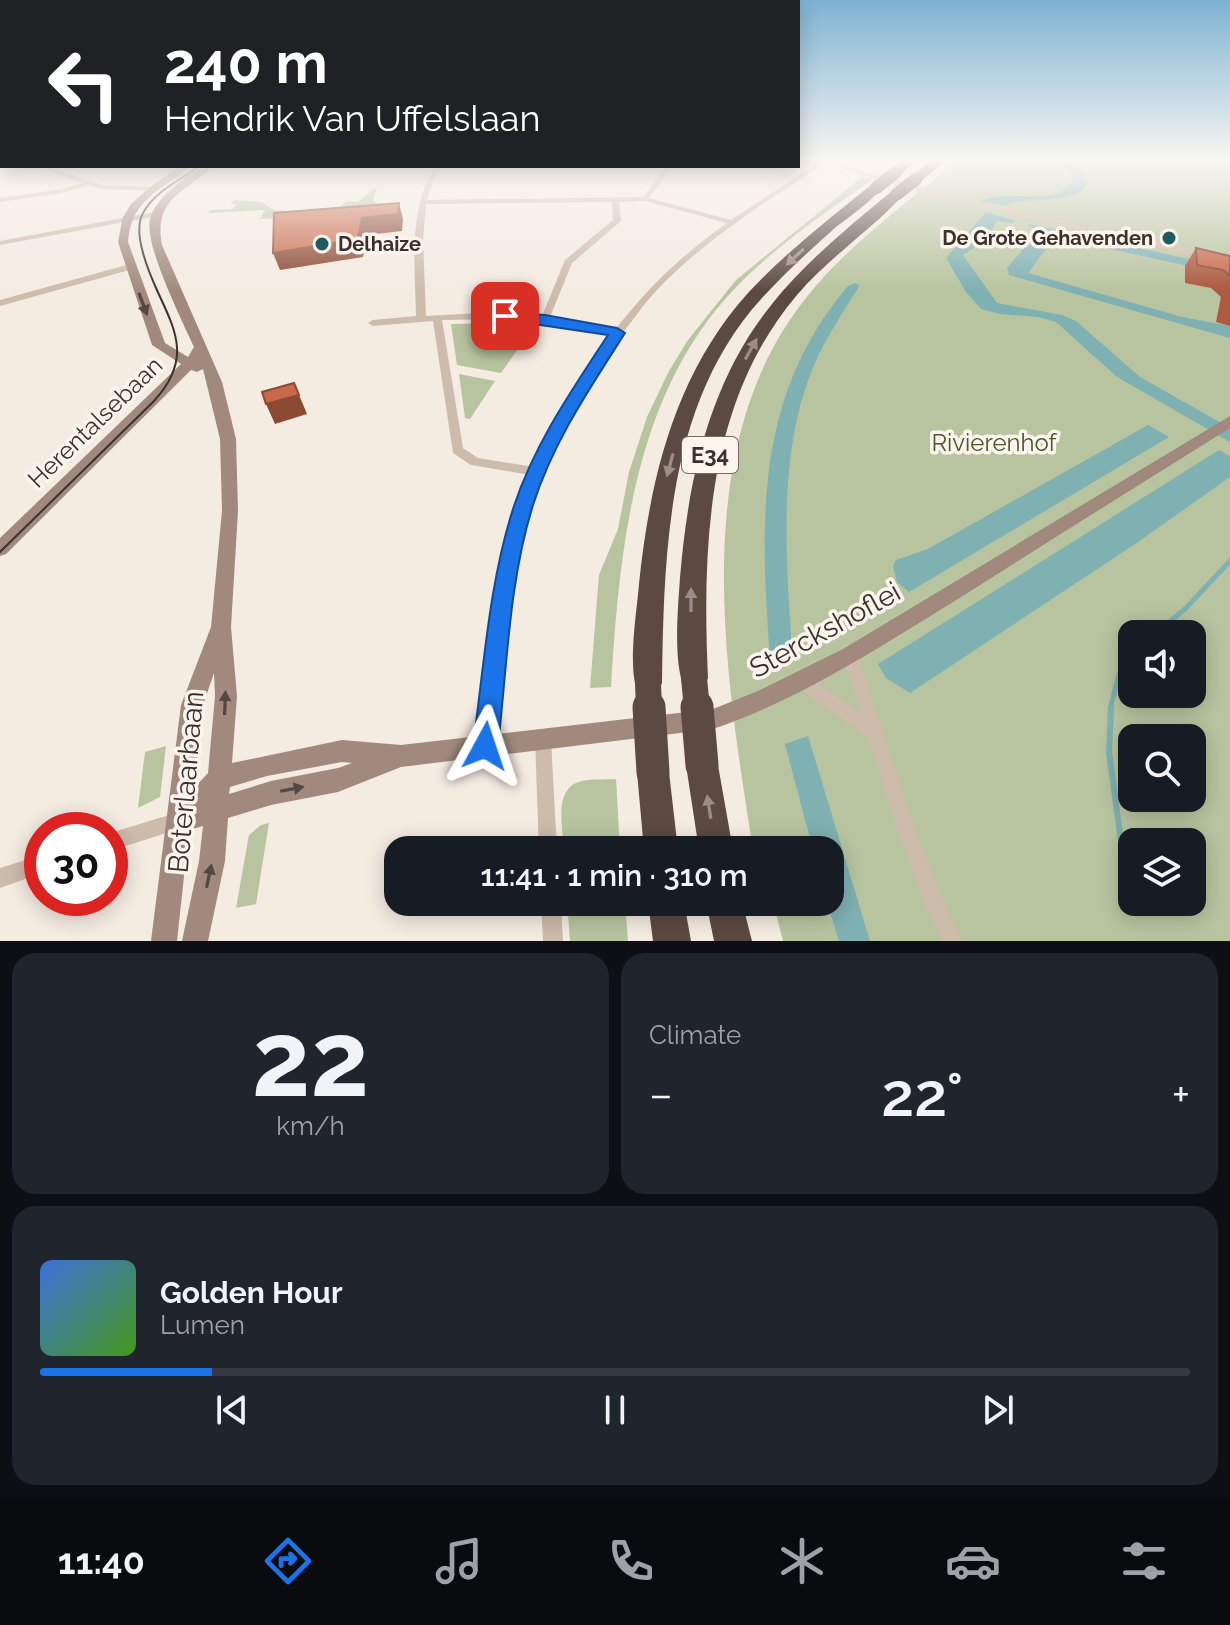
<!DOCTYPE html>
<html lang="en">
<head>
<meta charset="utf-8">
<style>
  body { margin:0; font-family:Raleway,sans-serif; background:#20242c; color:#f1f3f6; height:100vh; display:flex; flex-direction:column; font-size:30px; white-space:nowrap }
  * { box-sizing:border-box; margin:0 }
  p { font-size:26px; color:#9ea1a6 }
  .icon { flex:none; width:44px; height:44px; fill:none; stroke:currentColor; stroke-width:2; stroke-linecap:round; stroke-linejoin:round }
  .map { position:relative; height:941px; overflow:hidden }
  .panel { display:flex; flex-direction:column; gap:12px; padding:12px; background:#0d0f14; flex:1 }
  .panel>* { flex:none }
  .hud { position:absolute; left:0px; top:0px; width:800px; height:168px; box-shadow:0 4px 20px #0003; background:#202124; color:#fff; overflow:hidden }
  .buttons { position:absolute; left:1118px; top:620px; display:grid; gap:16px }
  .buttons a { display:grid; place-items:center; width:88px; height:88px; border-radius:16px; background:#171b24; box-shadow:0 4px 20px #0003; font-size:40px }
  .speed { position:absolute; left:24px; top:812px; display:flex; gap:16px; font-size:40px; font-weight:700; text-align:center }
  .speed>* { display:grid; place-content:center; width:104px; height:104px; border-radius:50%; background:#171b24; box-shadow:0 4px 20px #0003; line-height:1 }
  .speed .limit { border:12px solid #d22; background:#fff; color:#111 }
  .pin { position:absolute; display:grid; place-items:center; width:68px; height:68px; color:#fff; margin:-34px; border-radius:16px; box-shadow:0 4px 12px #0006 }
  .me { position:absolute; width:88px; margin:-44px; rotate:5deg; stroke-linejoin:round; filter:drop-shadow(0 0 6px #0008) }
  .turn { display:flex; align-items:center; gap:28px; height:168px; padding:0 32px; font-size:36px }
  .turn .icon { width:104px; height:104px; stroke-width:2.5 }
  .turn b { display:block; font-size:56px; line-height:68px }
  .big { font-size:60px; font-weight:600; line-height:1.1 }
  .panel .widget { flex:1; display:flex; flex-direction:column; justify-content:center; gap:12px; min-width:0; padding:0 28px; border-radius:24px; background:#20242c }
  .panel .dial { align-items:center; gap:0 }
  .dial b { font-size:104px; line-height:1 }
  .song { display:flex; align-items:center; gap:24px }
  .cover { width:96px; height:96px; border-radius:12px; background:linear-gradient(135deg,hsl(220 70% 55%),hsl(100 70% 35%)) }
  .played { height:8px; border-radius:4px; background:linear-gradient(90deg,#1a73e8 15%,#363941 15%) }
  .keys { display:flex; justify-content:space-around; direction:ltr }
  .heat { display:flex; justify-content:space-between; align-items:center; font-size:44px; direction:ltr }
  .panel .tiles { flex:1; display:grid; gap:12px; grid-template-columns:1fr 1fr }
  .widget:last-child { grid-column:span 2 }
  .trip { position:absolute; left:384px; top:836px; width:460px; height:80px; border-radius:24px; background:#171b24; box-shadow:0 4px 20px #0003; font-weight:600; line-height:80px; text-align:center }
  .tabs { display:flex; height:128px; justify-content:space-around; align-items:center; background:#090b0e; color:#9ea1a6 }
  .tabs .icon { width:56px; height:56px }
  .tabs .current { color:#1a73e8 }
  .tabs b { font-size:36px; color:#f1f3f6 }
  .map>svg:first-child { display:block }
  .green { fill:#b8c4a0; fill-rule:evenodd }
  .water { fill:#7fb0b2 }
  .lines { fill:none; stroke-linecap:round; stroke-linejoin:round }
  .stream-far1 { stroke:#7fb0b2; stroke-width:5 }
  .stream { stroke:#7fb0b2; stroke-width:6 }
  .street-tunnel { stroke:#cfc6bd; stroke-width:7; stroke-dasharray:7 4; stroke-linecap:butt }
  .street { fill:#cdbbac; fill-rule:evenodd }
  .secondary { fill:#a18a7d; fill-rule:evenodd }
  .highway { fill:#5c4a42; fill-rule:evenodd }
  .tram { stroke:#3b302b; stroke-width:2 }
  .highway-bridge-far2 { stroke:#5c4a42; stroke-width:13 }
  .highway-bridge-far1 { stroke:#5c4a42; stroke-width:26 }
  .highway-bridge { stroke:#5c4a42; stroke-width:33 }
  .wall { fill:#ac5a40 }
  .shaded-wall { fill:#8c4a34 }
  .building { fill:#c8694b; stroke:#8c4a34; stroke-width:2 }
  .oneway { fill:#9c8e87 }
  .oneway2 { fill:#544640 }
  .route { fill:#1a73e8; stroke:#114b97; stroke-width:2 }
  .poi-dot { fill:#1f5a5e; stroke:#fbf5ee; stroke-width:3 }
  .labels { text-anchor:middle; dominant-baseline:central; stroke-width:7; stroke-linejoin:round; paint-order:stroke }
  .far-poi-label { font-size:20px; font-weight:bold; fill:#3b302b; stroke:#fbf5ee; text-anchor:end }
  .shield { fill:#fbf5ee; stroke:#756b66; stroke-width:2 }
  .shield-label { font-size:22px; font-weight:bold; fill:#3b302b }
  .street-label { font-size:24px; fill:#3b302b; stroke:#fbf5ee }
  .park-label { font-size:24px; fill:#4a5a2e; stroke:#fbf5ee }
  .near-street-label { font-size:28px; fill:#3b302b; stroke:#fbf5ee }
</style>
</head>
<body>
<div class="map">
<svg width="1230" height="941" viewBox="0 0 1230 941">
  <rect width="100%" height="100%" fill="#f4ebe1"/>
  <!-- green -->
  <path class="green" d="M958,159h272v782h-447l-10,-39h57v-52h-77c-27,-175 -68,-401 53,-552 42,-54 101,-94 152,-139zM1132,634h60v60h-60zM1132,738h60v60h-60zM1132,842h60v60h-60z
    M862,177l11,2c-51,36 -105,72 -147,119 -93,105 -107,255 -115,389l-21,1 9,-113 19,-46 11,-57 18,-55 22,-46 19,-31 48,-60z
    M374,188l3,1 -4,10 5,6 -42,10 -76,4 5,-9 -57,3 2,-3 23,-1 3,-5h-5l3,-4 28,2 11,8 45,3 19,-4 10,-8 11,1z
    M503,323l31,3 -33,47 -44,-8 -6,-41z
    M459,374l36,7 -25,38 -5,-1z
    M166,746l-6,51 -22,11 7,-56z
    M616,779l4,71h-56c-1,-19 -10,-57 12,-67 11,-5 28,-3 40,-4z
    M269,823l-13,81 -20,4 13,-73 12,-10z
    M567,902h58l3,39h-58z"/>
  <!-- water -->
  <path class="water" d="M1053,159h16l13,13 5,11 -5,8c-23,14 -63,5 -76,15l-25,-5c26,-13 70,7 91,-18v-8z
    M986,212l29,9 -2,2 -16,-2 -11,19 -23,15 34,48 65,12 14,6 64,56 90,51v14l-113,-65 -61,-55 -18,-5 -38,-3 -19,-5 -15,-17 -20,-34z
    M1029,224l201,44 -5,6 -170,-37 -27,36 154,44 48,9v12l-221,-63 -2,-7 33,-38 -12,-4z
    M855,283l4,2 -1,3c-12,19 -24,38 -35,58 -48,93 -37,205 -31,306l-22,7c-10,-136 -16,-263 78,-373z
    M1148,425l21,12 -260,155 -12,-10 -4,-16 3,-6 32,-11z
    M1219,450l11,6v21l-92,65 -228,151 -24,-15 -8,-14z
    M808,736l62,205h-31l-12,-39h3v-52h-17l-28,-106z"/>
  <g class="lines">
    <!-- stream-far1 -->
    <path class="stream-far1" d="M1155,634l30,-25 45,-48
      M1110,709l9,-35 13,-20"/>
    <!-- stream -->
    <path class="stream" d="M1111,707l-2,45 14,104"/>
    <!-- street-tunnel -->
    <path class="street-tunnel" d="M874,177l48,13"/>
    <!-- street -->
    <path class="street" d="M819,159h9l49,18 -5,1 -46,-15c-59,38 -121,76 -170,128 -14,15 -25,32 -38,48 -93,126 -112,255 -125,407l-2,6 -6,2 -6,-2 -2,-6c9,-96 22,-179 54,-271l-60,-10 -18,-12 -20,-132 -60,5 -5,-3 5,-3 43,-4c-1,-51 -8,-105 19,-150h6l-8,14 -6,20 216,-3 24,-31h6l-24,32 82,22 89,-59zM645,201l82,22c-45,32 -78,63 -112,107l-65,-13 22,-54 49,-42 -2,-19zM612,202l1,18 -48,40 -23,56 -62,-3 -54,3 -3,-77 3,-35zM502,319l52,4 58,12c-32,41 -56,85 -78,132l-56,-9 -15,-10 -21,-128z
      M36,166h10l56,19 51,2 4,2 -4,2 -52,-2 -12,-4 -26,8 -63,9v-4l62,-9 20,-6z
      M919,188l311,71v6l-308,-73 -4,-2z
      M155,212h3v4l-158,29v-4z
      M130,264l3,1v4l-133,37v-6z
      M850,648l5,2 3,5 56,171 29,74 20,41h-21l-17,-36 -29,-79 -28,-88 -72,-52 -2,-5 2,-5 6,-2 6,2 53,37 -19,-58 3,-5z
      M543,731l6,2 2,6 6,111h-18l-4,-111 2,-6z
      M179,812l6,3 3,6 -3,6 -75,24v-18z
      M42,855v18l-42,15v-20z
      M541,902h20l2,39h-20z"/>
    <!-- secondary -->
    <path class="secondary" d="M180,166h10c-28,25 -59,32 -62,76l37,101 23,14 6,-10c-12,-27 -50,-102 -44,-128 4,-14 15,-25 26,-34 12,-9 23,-19 37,-19 -28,27 -60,32 -51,79l60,137 14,57 2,72 -7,116 6,69 -5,67 110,-23 59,5 312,-36 45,-18 85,-42 387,-233v12c-88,55 -176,110 -264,166 -82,50 -162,104 -253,135l-312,38 -63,25 -67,13 -43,13 -3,43 -17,80h-26l17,-80 4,-35 -14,4 -12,111h-26l30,-236 30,-78 11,-116 -2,-72 -17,-70 -6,3 -6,-2 -185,184 -6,2v-18l181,-174 -29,-19 -34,-103 5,-25 8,-13 19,-17zM214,673l1,23 -7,77 -14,15 9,-83zM342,762l10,1 -14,5 -67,13 -42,13 1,-7 37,-11z"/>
    <!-- highway -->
    <path class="highway" d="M905,159h13l-19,17h-8v-6z
      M933,159h14l-27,23h-8v-6z
      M871,185l11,3c-13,15 -30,27 -46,39 -26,23 -51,46 -74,71 -95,104 -98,253 -100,385l-4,9 -10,4 -10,-4c-11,-23 -1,-81 1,-108 11,-106 36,-210 109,-291 37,-40 81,-74 123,-108z
      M892,191l12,3c-32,36 -75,63 -107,101 -90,106 -95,250 -89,383l-4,9 -10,4 -10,-4c-11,-25 -6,-80 -4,-109 8,-98 29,-196 92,-274 34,-43 78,-78 120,-113z
      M702,749l11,5 5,11 15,85h-34l-13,-85 5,-11z
      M653,756l11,5 5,11 9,78h-34l-7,-78 5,-11z
      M648,902h36l7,39h-38z
      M706,902h36l10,39h-38z"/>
    <!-- tram -->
    <path class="tram" d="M0,552l154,-151c52,-56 2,-91 -12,-152 -3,-12 -5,-25 1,-36 11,-21 38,-34 57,-47"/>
    <!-- highway-bridge-far2 -->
    <path class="highway-bridge-far2" d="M876,188l19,-15
      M897,194l19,-15"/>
    <!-- highway-bridge-far1 -->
    <path class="highway-bridge-far1" d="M694,678l3,31
      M648,683l1,26"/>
    <!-- highway-bridge -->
    <path class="highway-bridge" d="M649,707l4,65
      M697,707l5,58"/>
  </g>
  <!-- wall -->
  <path class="wall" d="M1196,248l34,8v70l-14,-4 5,-25 -10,-9 -26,-5v-17z"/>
  <!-- shaded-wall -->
  <path class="shaded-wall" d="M399,203l4,16 -1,12 -35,4 -4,22 -83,13 -7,-17z
    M294,383l13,31 -32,10 -9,-20z"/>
  <!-- building -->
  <path class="building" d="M399,203l-1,11 -36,4 -4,21 -85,14 1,-40z
    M1196,248l34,8v20l-7,-6 -26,-5z
    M294,383l5,12 -33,9 -4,-12z"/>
  <!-- one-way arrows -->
  <defs><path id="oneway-solid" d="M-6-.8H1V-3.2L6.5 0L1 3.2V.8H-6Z" transform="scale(2)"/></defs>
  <g class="oneway">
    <use href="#oneway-solid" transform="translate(795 257) rotate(137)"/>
    <use href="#oneway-solid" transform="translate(751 349) rotate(-61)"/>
    <use href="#oneway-solid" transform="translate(670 465) rotate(105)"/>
    <use href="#oneway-solid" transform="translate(691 600) rotate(-90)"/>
    <use href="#oneway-solid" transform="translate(709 807) rotate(-99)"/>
  </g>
  <g class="oneway2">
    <use href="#oneway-solid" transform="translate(143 304) rotate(70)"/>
    <use href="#oneway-solid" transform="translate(225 703) rotate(-88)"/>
    <use href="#oneway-solid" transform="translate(292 789) rotate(-11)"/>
    <use href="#oneway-solid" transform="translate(209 876) rotate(-78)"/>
  </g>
  <!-- sky -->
  <linearGradient id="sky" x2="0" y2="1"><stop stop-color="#7eb2d2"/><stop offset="0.55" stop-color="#faf6f2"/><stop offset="1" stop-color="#faf6f2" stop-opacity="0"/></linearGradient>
  <rect width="1230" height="291" fill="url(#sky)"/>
  <!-- route -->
  <path class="route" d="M505,312l40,3 72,13 8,5c-35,55 -72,109 -92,172 -24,76 -26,162 -35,241l-4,9 -9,4 -9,-4 -3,-9c11,-79 16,-164 41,-240 21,-63 58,-116 94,-171l-108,-16 -2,-3z"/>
  <!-- markers -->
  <g class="poi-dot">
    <circle cx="1169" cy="238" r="8"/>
    <circle cx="322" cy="244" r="8"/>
  </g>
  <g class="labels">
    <!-- far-poi labels -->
    <g class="far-poi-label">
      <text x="1153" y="238">De Grote Gehavenden</text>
      <text x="338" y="244" text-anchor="start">Delhaize</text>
    </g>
    <!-- shield labels -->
    <rect class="shield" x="682" y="437" width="56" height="36" rx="6"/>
    <g class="shield-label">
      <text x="710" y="455">E34</text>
    </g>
    <!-- street labels -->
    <g class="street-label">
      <text transform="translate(95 422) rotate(-44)">Herentalsebaan</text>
    </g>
    <!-- park labels -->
    <g class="park-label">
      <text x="994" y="442">Rivierenhof</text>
    </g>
    <!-- near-street labels -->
    <g class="near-street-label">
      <text transform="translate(825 630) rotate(-29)">Sterckshoflei</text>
      <text transform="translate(186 782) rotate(-85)">Boterlaarbaan</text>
    </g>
  </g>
</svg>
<div class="buttons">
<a><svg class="icon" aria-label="sound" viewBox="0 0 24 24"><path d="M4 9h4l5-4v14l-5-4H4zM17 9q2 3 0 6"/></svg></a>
<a><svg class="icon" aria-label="search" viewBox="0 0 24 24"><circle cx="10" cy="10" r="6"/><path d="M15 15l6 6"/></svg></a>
<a><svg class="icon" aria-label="layers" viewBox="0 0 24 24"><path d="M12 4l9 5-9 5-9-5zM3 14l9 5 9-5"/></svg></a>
</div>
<div class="speed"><div class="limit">30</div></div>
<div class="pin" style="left:505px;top:316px;background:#d93025"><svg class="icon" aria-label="arrive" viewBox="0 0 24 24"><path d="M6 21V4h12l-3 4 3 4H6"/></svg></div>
<svg class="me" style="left:485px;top:746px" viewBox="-20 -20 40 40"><path d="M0-17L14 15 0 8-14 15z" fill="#1a73e8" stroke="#fff" stroke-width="4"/></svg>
<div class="trip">11:41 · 1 min · 310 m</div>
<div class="hud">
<div class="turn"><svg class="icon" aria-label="left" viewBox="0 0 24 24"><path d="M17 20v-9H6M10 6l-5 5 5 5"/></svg><div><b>240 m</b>Hendrik Van Uffelslaan</div></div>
</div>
</div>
<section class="panel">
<div class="tiles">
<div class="widget dial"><b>22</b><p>km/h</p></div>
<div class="widget"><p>Climate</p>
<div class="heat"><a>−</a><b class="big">22°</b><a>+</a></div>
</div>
<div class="widget">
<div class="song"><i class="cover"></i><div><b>Golden Hour</b><p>Lumen</p></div></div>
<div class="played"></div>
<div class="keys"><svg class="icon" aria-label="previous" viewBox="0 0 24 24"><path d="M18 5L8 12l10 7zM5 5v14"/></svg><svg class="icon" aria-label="pause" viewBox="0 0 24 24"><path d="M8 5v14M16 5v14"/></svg><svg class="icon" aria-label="next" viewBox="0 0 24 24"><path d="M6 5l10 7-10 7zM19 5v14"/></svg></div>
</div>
</div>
</section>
<nav class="tabs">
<b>11:40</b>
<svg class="icon current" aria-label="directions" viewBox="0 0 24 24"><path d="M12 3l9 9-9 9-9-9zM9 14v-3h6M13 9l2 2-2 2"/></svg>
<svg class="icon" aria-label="music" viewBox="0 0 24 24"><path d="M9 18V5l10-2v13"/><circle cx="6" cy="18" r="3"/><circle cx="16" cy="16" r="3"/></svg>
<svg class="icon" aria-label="phone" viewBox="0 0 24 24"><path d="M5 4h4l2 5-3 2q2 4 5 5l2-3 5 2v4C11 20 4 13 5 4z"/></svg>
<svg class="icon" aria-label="climate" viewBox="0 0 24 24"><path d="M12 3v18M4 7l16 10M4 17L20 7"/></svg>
<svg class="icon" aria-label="car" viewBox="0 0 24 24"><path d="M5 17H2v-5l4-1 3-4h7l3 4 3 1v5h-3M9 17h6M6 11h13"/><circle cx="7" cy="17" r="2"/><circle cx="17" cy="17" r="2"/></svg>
<svg class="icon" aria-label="filters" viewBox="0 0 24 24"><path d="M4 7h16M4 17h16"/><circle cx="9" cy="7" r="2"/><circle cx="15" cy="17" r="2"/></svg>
</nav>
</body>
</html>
